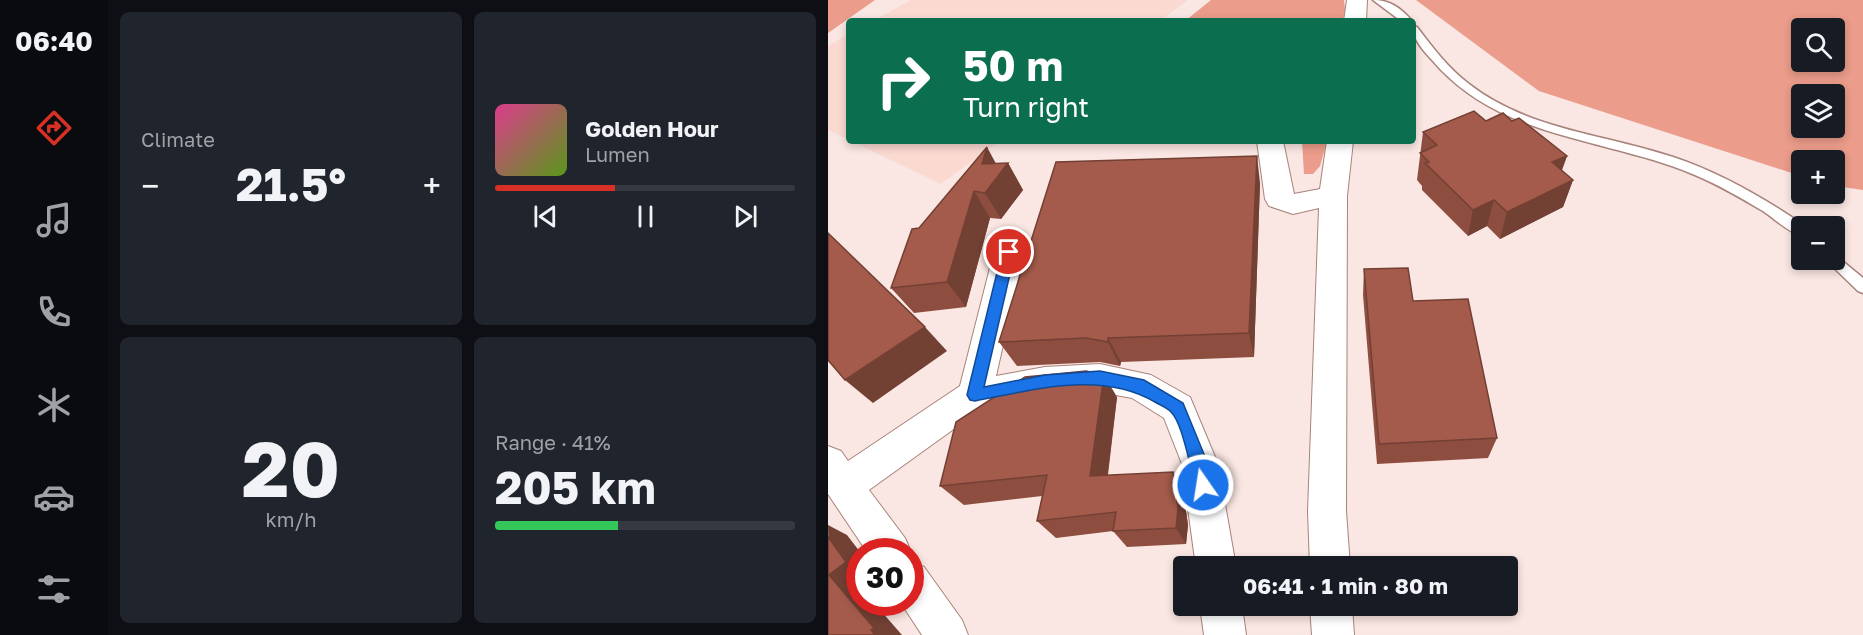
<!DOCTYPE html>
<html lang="en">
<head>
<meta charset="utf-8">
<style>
  body { margin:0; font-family:"Golos Text",sans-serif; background:#20242c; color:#f1f3f6; height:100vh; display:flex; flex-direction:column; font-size:22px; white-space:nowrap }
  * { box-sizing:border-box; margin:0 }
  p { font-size:20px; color:#9ea1a6 }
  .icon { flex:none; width:33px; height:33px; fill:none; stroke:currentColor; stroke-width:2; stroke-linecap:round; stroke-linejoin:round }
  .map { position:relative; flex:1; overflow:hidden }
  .panel { display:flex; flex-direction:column; gap:12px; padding:12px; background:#0d0f14; width:720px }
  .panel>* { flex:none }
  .top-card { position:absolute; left:18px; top:18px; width:570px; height:126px; border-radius:6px; box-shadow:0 3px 9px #0003; background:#0b6e4f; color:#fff; overflow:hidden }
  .buttons { position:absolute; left:963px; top:18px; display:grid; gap:12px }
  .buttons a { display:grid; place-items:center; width:54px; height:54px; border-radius:6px; background:#171b24; box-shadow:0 3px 9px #0003; font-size:30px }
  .speed { position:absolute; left:18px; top:538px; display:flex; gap:12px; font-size:30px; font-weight:700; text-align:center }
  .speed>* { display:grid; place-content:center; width:78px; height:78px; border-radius:50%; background:#171b24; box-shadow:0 3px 9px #0003; line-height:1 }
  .speed .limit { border:9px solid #d22; background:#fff; color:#111 }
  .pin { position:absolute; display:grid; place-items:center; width:51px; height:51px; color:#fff; margin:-26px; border:3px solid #fff; border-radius:50%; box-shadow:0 2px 6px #0007 }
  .me { position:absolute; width:66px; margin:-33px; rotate:347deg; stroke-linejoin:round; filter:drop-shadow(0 0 4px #0008) }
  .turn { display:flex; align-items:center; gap:21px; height:126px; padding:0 18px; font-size:27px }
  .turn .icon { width:78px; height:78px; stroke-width:2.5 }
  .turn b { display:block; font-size:42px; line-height:51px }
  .big { font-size:45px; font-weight:700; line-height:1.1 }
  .panel .widget { flex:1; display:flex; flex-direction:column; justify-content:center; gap:9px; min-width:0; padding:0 21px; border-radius:9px; background:#20242c }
  .panel .dial { align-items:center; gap:0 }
  .dial b { font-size:78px; line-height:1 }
  .song { display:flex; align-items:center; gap:18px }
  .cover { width:72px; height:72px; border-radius:9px; background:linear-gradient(135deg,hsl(330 70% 55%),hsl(90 70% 35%)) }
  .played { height:6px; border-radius:3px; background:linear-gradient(90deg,#d93025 40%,#363941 40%) }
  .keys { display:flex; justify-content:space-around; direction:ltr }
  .heat { display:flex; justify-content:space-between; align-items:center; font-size:33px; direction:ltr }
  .charge { height:9px; border-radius:4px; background:linear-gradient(90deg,#34c759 41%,#363941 0) }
  .panel .tiles { flex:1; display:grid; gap:12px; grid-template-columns:repeat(2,1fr) }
  .trip { position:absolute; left:345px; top:556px; width:345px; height:60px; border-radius:6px; background:#171b24; box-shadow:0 3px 9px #0003; font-weight:700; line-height:60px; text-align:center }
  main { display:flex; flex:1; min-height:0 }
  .tabs { display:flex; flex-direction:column; width:108px; justify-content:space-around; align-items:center; background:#090b0e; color:#9ea1a6 }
  .tabs .icon { width:42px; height:42px }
  .tabs .active { color:#d93025 }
  .tabs b { font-size:27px; color:#f1f3f6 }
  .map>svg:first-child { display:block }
  .built { fill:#fae6e2; fill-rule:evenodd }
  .green { fill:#fad9d1 }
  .forest { fill:#eb9c8a; fill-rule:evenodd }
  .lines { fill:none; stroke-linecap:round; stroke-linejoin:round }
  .service-casing { stroke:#a8837b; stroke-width:3 }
  .minor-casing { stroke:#a8837b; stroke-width:2 }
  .service { fill:#fff; fill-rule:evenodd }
  .minor { fill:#fff; fill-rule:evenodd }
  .wall { fill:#8d4e40 }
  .shaded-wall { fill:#734034 }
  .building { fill:#a45b4b; stroke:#734034; stroke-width:1.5 }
  .route { fill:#1a73e8; stroke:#114b97; stroke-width:1.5 }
</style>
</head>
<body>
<main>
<nav class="tabs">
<b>06:40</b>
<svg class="icon active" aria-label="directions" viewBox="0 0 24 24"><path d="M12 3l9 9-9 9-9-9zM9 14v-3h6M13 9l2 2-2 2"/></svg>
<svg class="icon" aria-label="music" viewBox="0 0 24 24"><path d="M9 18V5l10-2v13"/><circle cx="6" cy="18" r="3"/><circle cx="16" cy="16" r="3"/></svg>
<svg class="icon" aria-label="phone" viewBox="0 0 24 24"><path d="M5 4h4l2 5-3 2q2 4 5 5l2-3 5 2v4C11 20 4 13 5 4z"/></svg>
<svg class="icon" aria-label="climate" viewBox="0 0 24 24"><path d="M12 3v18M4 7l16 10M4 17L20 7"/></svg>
<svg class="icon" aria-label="car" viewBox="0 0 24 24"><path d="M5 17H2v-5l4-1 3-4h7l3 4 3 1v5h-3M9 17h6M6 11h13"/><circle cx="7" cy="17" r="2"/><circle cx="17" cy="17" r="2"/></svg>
<svg class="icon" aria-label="filters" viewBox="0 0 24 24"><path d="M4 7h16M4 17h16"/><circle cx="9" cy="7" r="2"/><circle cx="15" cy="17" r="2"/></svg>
</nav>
<section class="panel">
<div class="tiles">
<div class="widget"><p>Climate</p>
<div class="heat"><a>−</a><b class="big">21.5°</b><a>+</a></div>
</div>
<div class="widget">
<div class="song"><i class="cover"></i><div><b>Golden Hour</b><p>Lumen</p></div></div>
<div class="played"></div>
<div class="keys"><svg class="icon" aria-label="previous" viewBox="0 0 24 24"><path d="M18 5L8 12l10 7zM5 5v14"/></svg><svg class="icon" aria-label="pause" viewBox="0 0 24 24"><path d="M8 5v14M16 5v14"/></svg><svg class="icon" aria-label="next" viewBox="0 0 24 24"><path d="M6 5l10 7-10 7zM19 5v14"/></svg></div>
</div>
<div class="widget dial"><b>20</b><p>km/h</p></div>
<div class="widget"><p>Range · 41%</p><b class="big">205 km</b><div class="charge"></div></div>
</div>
</section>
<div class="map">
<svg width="1035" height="635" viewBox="0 0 1035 635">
  <rect width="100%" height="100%" fill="#faf2f0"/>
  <!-- built -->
  <path class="built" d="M0,0h1035v635h-1035zM21,21h564v120h-564zM974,28h32v34h-32zM974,94h32v34h-32zM974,160h32v34h-32zM974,226h32v34h-32zM32,552h50v51h-50zM356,567h324v39h-324z"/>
  <!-- green -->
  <path class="green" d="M83,0h277l-28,21h-287z
    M21,34v106l-21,-10v-84z
    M23,141h148l-58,43z"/>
  <!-- forest -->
  <path class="forest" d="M0,0h47l-47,33z
    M383,0h133l1,10 -2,11h-158z
    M588,0h447v190l-28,-4 -1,-26h-32l-1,16 -262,-85zM974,28h32v34h-32zM974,94h32v34h-32z
    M474,141h25l-7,25 -7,8h-9z"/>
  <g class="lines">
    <defs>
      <path id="service" d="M545,0c17,0 28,8 39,21h-11z
        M585,26l4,1c15,20 31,41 52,57 59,46 135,50 204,73 48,16 91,41 132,69h-3v10c-14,-4 -27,-17 -39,-25 -22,-13 -44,-26 -68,-36 -90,-38 -195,-35 -263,-115 -9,-10 -19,-20 -19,-34z
        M1006,254l29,24v15l-5,-2 -29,-28 -2,-3h7z"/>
      <path id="minor" d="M519,0h20l-1,21h-22z
        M429,141h26l11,53 26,-5 7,-48h26l-6,55 -1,315 4,56h-40l-2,-56 11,-303 -26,6 -24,-8 -4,-7z
        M181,241l10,3 5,8 -28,124 49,-9 55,-3 51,11 39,22 28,67 18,103h-40l-14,-103 -18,-46 -32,-20 -32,-6 -55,5 -62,11 -114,82 36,48 6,14h-44l-39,-58v-48l13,5 7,10 112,-75 34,-134 5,-8z
        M82,561l14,6 38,53 6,15h-46l-21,-32h9z
        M372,606h42l4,29h-42z
        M482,606h42l2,29h-42z"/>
    </defs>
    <!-- service casing -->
    <use href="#service" class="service-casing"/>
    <!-- minor casing -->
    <use href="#minor" class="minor-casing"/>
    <!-- service -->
    <use href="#service" class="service"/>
    <!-- minor -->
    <use href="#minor" class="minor"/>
  </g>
  <!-- wall -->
  <path class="wall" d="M658,121h26l55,35 -5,14 11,10 -10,27 -63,32 -13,-13 -19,10 -46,-46v-4l-5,-6 6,-48z
    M180,163l15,27 -22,29 -11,-1 -24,89 -52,6 -23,-25 28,-60 77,-64z
    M432,183l-6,174 -133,5 -1,4 -20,-4 -83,4 -18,-24z
    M536,269l49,32 84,137 -9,20 -111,6 -14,-169z
    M289,397l-9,78 75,16 5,34 -2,19 -59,3 -14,-16 -57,7 -19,-17 5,-25 -78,9 -24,-19z"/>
  <!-- shaded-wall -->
  <path class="shaded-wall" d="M159,147l14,26 7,-10 15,27 -22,29 -16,-26 -3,-29z
    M429,156l3,27 -6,174 -5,-24z
    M739,156l-10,27 -5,-21z
    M745,180l-10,27 -63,32 7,-27z
    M146,191l16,27 -24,89 -19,-25z
    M666,200l-7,26 -19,10 5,-26z
    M97,327l22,24 -74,52 -28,-23z
    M280,338l13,24 -1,4 -12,-24z
    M276,375l13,22 -12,98 -15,-19z
    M345,472l10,19 5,34 -2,19 -10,-16z
    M0,525l19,10 13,17v51h14l28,32h-27l-46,-60z"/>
  <!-- building -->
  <path class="building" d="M646,111l12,10 17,-8 9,8 7,-3 48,38 -15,6 21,18 -66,32 -13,-12 -21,10 -48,-47 4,-1 -9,-9 17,-8 -14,-13z
    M159,147l-5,17 26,-1 -23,30 -11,-2 -27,91 -56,6 21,-59 7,-1z
    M429,156l-8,177 -141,5v4l-22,-4 -87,4 57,-180z
    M0,233l97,94 -80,53 -17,-20z
    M580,268l5,33 55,-2 29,139 -118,6 -15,-175z
    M258,371l18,4 -14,101 83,-4 5,36 -2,20 -63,3 3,-19 -79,9 10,-46 -107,11 16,-64 69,-45z
    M0,537l18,25 -17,13 45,53 -3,2 4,5h-47z"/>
  <!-- route -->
  <path class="route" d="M181,248l6,4 -31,135 61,-12 55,-4 44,9 39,23 25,61 4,21 -3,5 -6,3 -5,-3c-8,-17 -14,-65 -27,-78 -3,-4 -11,-7 -16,-10 -54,-32 -122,-12 -180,-1l-5,-1 -3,-5 35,-143z"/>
</svg>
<div class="buttons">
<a><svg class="icon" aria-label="search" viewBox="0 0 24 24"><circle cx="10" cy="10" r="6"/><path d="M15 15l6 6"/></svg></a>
<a><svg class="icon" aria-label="layers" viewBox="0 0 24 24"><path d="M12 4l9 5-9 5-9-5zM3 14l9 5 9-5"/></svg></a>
<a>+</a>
<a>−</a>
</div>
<div class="speed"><div class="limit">30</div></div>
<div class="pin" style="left:181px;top:252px;background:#d93025"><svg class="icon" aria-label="arrive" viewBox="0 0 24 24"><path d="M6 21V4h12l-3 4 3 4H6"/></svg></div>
<svg class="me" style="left:375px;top:485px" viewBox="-20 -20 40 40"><circle r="17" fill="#1a73e8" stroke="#fff" stroke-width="3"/><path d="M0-11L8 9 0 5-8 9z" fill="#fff"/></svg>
<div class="trip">06:41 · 1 min · 80 m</div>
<div class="top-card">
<div class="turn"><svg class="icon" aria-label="right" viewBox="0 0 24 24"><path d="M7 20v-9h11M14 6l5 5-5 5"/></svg><div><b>50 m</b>Turn right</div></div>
</div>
</div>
</main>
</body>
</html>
